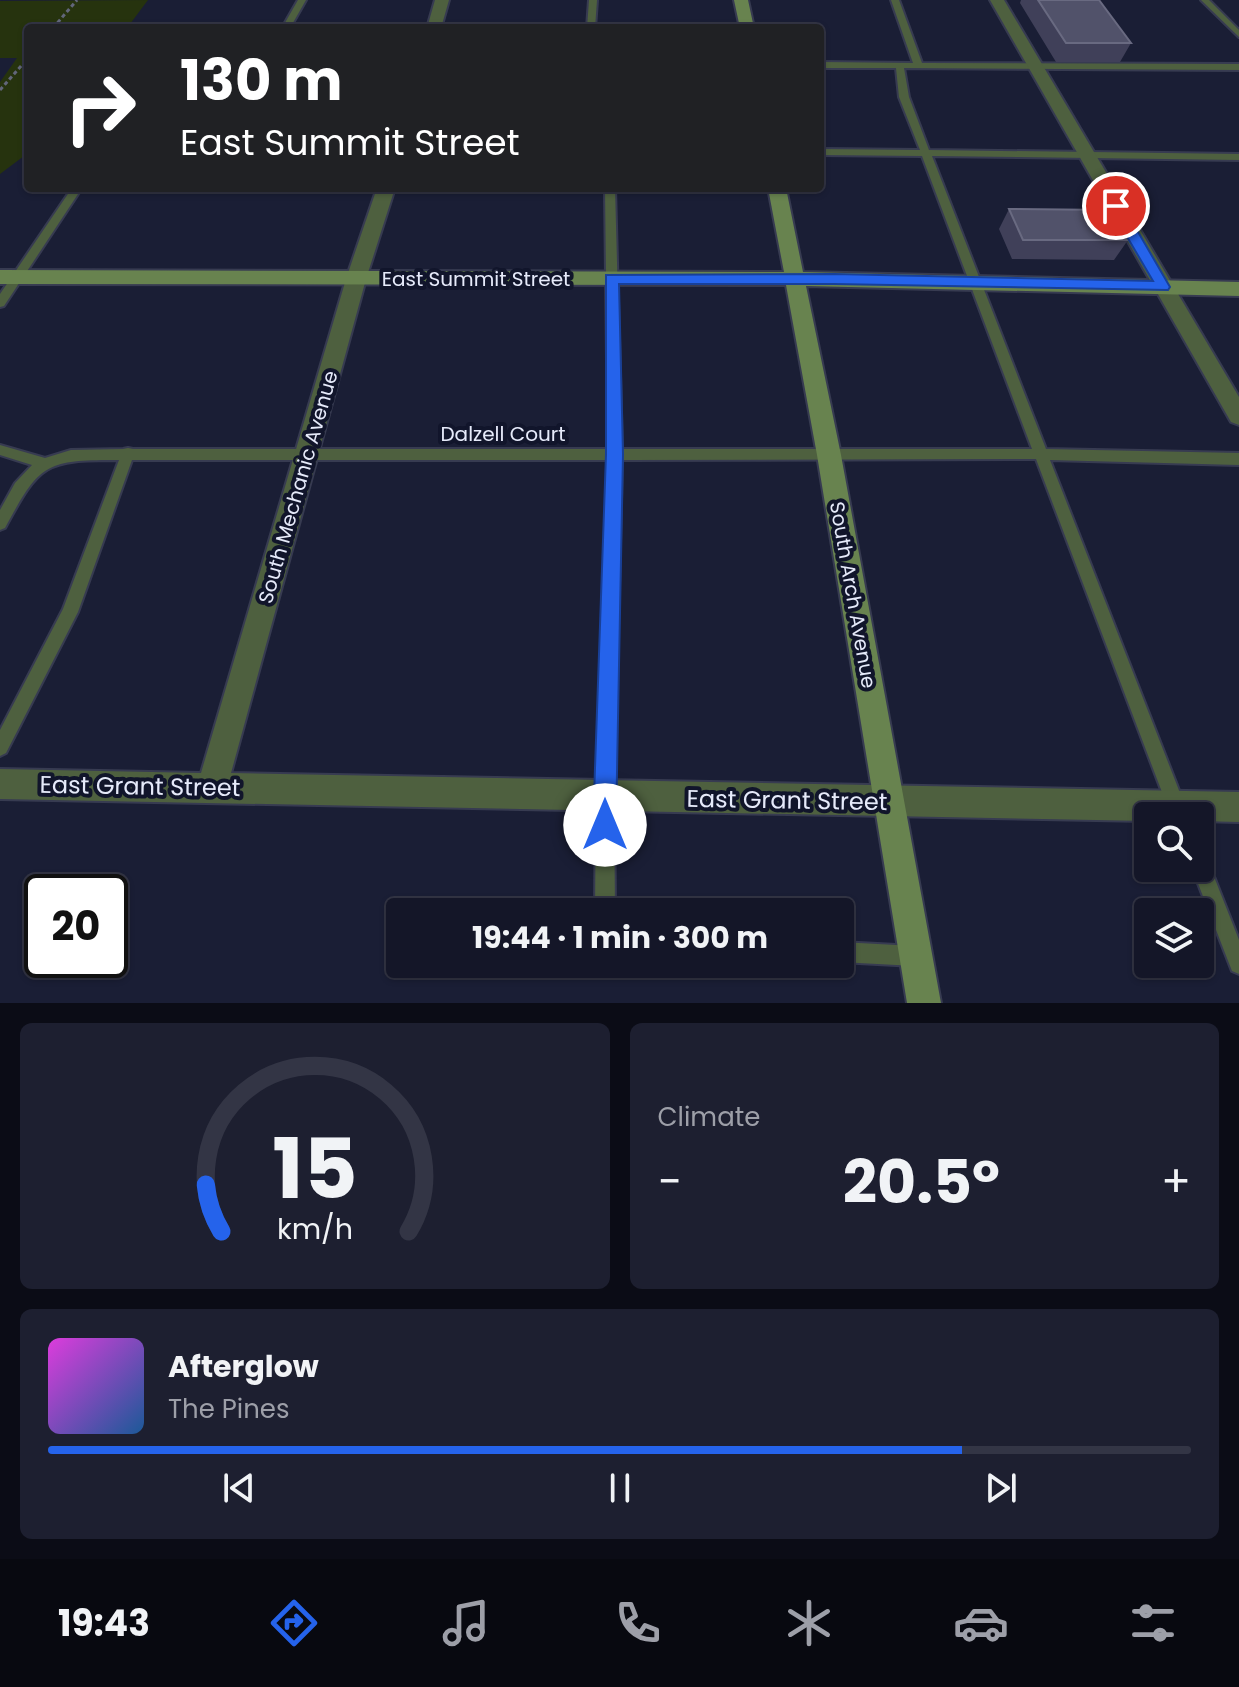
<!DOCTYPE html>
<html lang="en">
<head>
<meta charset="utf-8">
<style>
  body { margin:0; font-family:Poppins,sans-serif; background:#1d1f30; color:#f1f3f6; height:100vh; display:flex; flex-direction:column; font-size:30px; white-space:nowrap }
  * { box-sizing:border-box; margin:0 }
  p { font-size:26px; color:#9d9fa8 }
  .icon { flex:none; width:44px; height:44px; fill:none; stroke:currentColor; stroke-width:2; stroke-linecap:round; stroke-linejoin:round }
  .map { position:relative; height:1003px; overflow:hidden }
  .drawer { display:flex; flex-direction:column; gap:20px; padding:20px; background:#0b0c16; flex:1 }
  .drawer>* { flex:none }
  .top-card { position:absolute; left:24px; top:24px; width:800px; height:168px; border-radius:8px; box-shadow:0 2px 6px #0004,0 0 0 2px #333545; background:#202124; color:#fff; overflow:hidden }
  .fabs { position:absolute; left:1134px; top:802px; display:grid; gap:16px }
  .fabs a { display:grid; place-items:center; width:80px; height:80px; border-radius:8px; background:#141628; box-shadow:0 2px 6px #0004,0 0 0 2px #333545; font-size:40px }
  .speed { position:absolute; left:24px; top:874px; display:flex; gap:16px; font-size:40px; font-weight:700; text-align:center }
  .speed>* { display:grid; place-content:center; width:104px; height:104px; border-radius:50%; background:#141628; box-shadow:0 2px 6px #0004,0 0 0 2px #333545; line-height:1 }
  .speed .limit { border:4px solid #111; border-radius:12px; background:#fff; color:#111 }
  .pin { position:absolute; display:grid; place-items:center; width:68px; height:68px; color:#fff; margin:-34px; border:4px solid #fff; border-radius:50%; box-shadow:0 2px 8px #0007 }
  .me { position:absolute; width:88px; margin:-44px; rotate:0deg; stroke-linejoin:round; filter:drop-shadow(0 0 6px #0008) }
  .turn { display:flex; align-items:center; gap:28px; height:168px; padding:0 24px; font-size:36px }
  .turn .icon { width:104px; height:104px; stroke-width:2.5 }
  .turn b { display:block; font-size:56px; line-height:68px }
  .big { font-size:60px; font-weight:700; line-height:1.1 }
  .drawer .tile { flex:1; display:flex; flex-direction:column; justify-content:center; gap:12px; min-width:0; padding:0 28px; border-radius:12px; background:#1d1f30 }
  .drawer .dial { align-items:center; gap:0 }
  .dial svg { height:208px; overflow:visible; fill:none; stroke:#333545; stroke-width:7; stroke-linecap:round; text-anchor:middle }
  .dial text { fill:#f1f3f6; stroke:none }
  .song { display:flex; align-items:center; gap:24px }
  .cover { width:96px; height:96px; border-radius:12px; background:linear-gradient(135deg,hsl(300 70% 55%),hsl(210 70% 35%)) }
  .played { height:8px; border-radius:4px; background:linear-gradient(90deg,#2563eb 80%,#333545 80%) }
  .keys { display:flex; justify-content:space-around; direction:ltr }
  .heat { display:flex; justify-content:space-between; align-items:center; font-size:44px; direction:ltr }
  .drawer .tiles { flex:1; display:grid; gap:20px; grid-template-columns:1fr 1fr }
  .tile:last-child { grid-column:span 2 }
  .trip { position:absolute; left:386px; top:898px; width:468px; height:80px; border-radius:8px; background:#141628; box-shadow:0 2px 6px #0004,0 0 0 2px #333545; font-weight:700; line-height:80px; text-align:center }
  .tab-bar { display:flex; height:128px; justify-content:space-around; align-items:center; background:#080910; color:#9d9fa8 }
  .tab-bar .icon { width:56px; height:56px }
  .tab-bar .on { color:#2563eb }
  .tab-bar b { font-size:36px; color:#f1f3f6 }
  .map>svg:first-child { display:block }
  .green { fill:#26330e }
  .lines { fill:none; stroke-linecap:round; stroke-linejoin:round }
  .lane-casing { stroke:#373b51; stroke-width:4 }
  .street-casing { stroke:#373b51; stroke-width:4 }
  .secondary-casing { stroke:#373b51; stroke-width:4 }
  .path { stroke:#62667a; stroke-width:3; stroke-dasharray:4 3; stroke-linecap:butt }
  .lane { fill:#4e603f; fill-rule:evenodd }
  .street { fill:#4e603f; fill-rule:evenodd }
  .secondary { fill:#68834f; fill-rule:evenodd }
  .wall { fill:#404059 }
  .building { fill:#51526a; stroke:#696a81; stroke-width:2 }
  .route { fill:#2563eb; stroke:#184099; stroke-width:2 }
  .labels { text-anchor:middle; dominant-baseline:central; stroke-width:8; stroke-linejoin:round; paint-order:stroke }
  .street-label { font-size:20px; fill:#e6eafa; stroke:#11152b }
  .near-street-label { font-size:24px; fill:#e6eafa; stroke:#11152b }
</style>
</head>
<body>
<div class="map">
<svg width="1239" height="1003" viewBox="0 0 1239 1003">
  <rect width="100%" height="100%" fill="#1a1e35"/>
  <!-- green -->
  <path class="green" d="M148,0l-21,28h-99v125l-28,21v-92l17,-24h-17v-57z"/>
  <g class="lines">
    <defs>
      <path id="lane" d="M298,0h8l-16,28h-8z
        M589,0h8l-2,28h-8z
        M891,0h8l23,63 317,1v6l-335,-2 5,29 20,53 310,4v6l-307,-4 114,293 193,4v12l-189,-5 139,356h-18l-135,-357 -414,1 -8,336 1,116h-20l1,-116 12,-336h-476l-54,152 -72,141 -6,3v-26l63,-121 56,-149c-74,0 -79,3 -114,68l-5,2v-20l15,-27 17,-18 -32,-10v-10l45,13 26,-8 52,-1 5,-1 5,1h475l-3,-261h10l7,261h410l-110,-293 -102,-1v-6l100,1 -21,-53 -3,-29h-76v-6l93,1z
        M1201,0h8l30,30v7z
        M72,188h10l-78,118 -4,1v-13z
        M1200,857l7,2 32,81v34l-7,-3 -40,-103h8z
        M840,942l75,4 7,3 3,7 -3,7 -7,3 -75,-4z"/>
      <path id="street" d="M435,0h14l-8,28h-14z
        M990,0h14l235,397v28l-8,-3z
        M377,188h18l-29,91 -135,494 1008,19v30l-39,-1v-5h-52v5l-1148,-22v-30l201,4 145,-494z"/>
      <path id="secondary" d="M734,0h14l6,28h-14z
        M768,188h18l17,84 436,10v14l-433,-10 35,169 100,548h-34l-90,-548 -31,-170 -786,-1v-14l784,2z"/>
    </defs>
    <!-- lane casing -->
    <use href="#lane" class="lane-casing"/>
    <!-- street casing -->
    <use href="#street" class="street-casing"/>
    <!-- secondary casing -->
    <use href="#secondary" class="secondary-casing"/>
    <!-- path -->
    <path class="path" d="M53,28l24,-28
      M0,90l28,-32"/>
    <!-- lane -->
    <use href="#lane" class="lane"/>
    <!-- street -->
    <use href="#street" class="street"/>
    <!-- secondary -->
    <use href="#secondary" class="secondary"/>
  </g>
  <!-- wall -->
  <path class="wall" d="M1021,0h78l32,43 -11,19h-64l-36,-59z
    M1009,209l119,31 -14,20 -102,-1 -13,-30z"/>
  <!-- building -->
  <path class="building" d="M1038,0h61l32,43h-65z
    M1009,209l101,1 18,30h-105z"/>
  <!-- route -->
  <path class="route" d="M1116,202l7,4 47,81 -2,3 -334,-6h-215l4,170 -7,371 -3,8 -8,4 -9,-4 -3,-8 13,-371v-179l228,-1 319,7 -44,-75z"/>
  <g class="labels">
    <!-- street labels -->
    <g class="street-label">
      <text x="476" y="279">East Summit Street</text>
      <text x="503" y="434">Dalzell Court</text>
      <text transform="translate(298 487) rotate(-74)">South Mechanic Avenue</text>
      <text transform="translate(853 595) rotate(80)">South Arch Avenue</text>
    </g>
    <!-- near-street labels -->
    <g class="near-street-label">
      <text transform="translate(140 786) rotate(1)">East Grant Street</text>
      <text transform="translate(787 800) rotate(1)">East Grant Street</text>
    </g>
  </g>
</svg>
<div class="fabs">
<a><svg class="icon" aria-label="search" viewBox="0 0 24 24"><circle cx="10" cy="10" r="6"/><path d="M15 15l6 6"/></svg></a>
<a><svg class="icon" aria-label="layers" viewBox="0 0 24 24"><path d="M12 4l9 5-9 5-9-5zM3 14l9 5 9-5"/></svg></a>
</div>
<div class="speed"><div class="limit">20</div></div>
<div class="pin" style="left:1116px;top:206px;background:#d93025"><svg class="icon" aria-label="arrive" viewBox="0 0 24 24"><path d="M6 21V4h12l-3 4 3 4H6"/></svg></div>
<svg class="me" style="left:605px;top:825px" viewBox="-20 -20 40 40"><circle r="19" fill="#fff"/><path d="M0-13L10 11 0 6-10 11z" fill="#2563eb"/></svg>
<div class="trip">19:44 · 1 min · 300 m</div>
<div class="top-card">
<div class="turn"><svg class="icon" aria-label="right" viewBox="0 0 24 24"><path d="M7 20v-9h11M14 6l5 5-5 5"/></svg><div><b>130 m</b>East Summit Street</div></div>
</div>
</div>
<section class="drawer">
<div class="tiles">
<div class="tile dial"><svg viewBox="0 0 100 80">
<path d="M14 69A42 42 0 1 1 86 69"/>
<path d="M14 69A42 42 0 0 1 8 51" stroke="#2563eb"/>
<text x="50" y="56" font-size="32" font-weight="700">15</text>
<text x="50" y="72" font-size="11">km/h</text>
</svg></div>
<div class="tile"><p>Climate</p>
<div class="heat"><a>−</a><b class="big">20.5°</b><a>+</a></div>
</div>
<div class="tile">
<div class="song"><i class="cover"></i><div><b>Afterglow</b><p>The Pines</p></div></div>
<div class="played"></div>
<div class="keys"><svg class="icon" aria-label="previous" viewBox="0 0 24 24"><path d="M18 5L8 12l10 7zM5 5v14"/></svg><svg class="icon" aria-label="pause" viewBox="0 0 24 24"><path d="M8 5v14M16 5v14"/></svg><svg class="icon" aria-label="next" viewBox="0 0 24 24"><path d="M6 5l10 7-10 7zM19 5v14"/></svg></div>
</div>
</div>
</section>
<nav class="tab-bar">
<b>19:43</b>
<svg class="icon on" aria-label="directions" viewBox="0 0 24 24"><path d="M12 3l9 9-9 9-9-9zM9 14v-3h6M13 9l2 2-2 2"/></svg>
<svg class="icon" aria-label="music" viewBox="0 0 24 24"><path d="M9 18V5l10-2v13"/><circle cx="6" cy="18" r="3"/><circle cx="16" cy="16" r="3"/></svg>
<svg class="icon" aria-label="phone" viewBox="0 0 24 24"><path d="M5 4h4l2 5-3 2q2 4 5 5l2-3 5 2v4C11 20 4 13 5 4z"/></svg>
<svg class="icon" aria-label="climate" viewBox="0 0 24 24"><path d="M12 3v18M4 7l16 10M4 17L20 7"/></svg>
<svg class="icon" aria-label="car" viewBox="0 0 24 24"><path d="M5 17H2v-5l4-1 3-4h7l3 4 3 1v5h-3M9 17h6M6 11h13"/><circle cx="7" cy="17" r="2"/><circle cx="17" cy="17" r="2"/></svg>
<svg class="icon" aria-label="filters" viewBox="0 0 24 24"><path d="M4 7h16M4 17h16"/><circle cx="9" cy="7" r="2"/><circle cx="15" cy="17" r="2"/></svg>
</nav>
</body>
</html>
